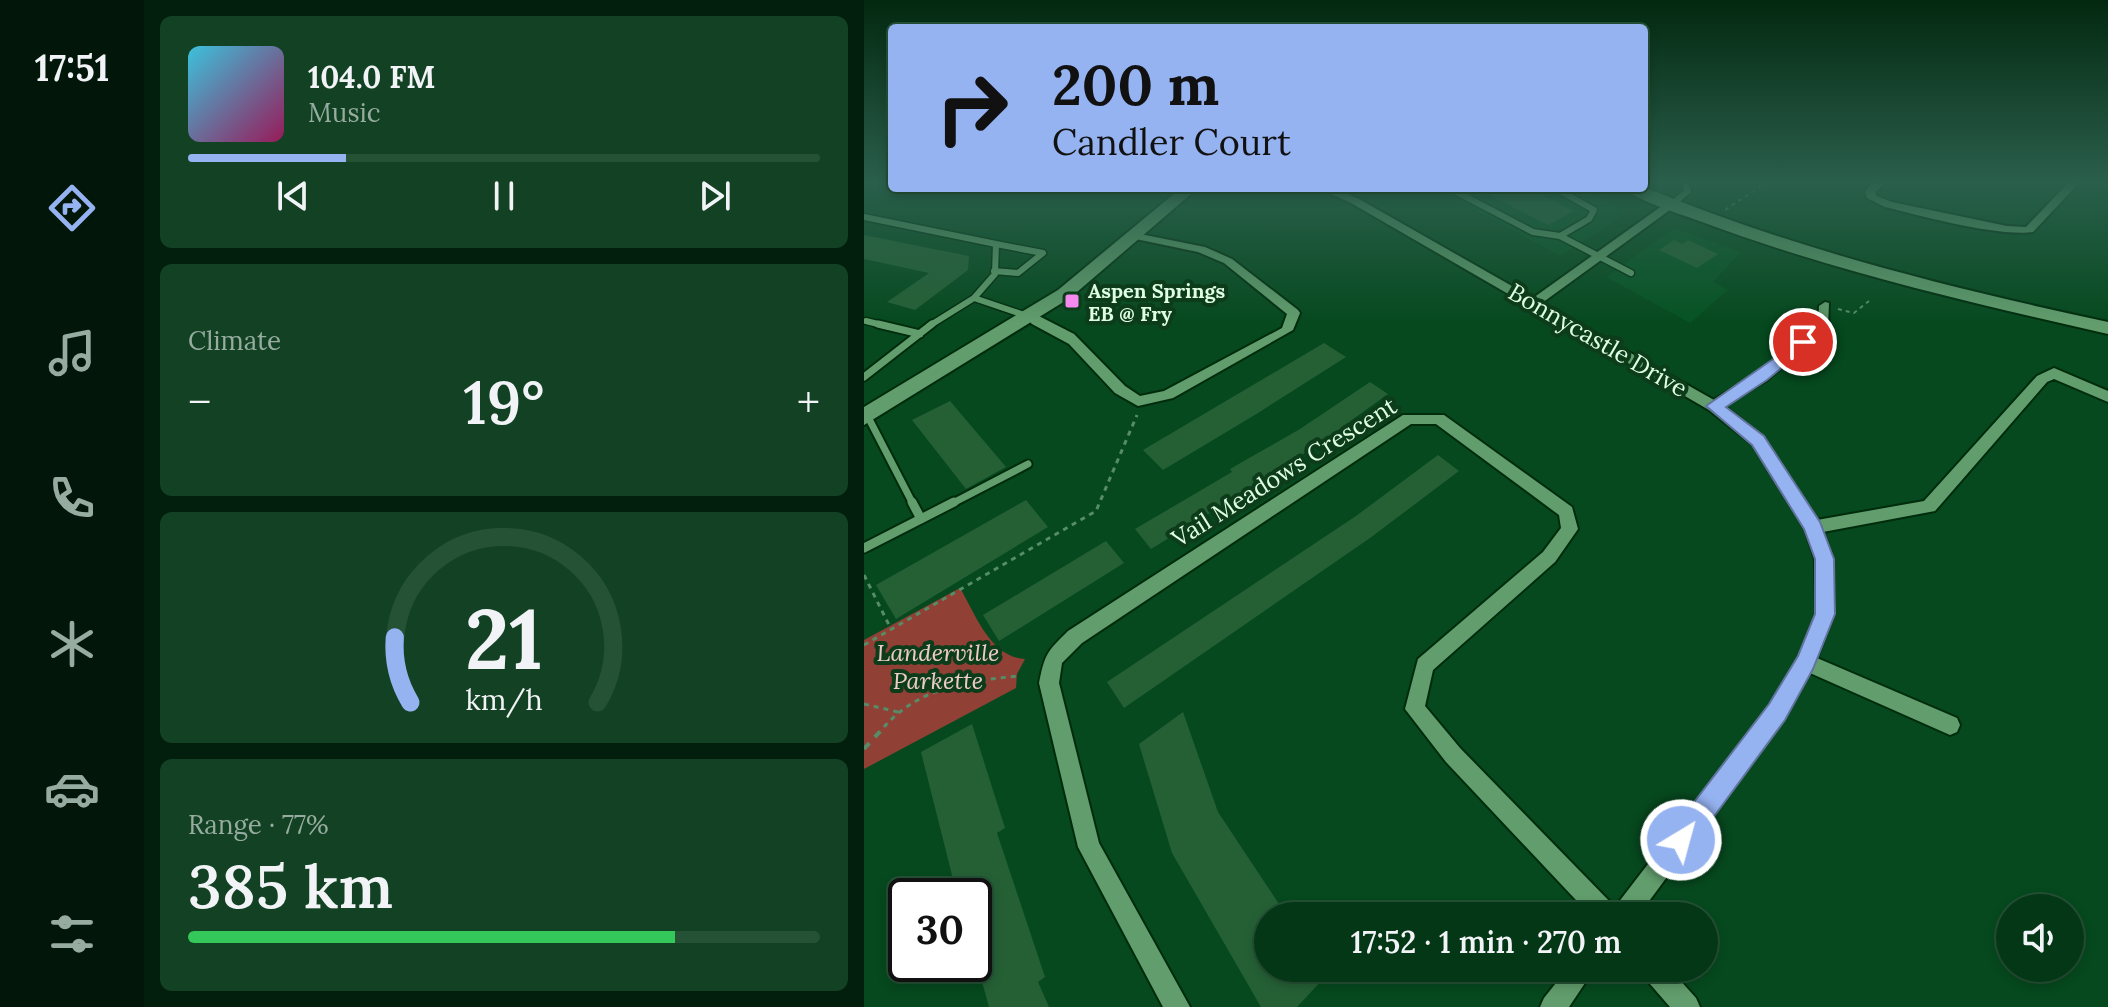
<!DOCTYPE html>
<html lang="en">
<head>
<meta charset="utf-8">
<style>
  body { margin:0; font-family:Lora,serif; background:#124223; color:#f1f3f6; height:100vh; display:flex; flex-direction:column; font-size:30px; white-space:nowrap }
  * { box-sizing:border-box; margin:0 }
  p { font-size:26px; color:#97aca1 }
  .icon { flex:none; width:44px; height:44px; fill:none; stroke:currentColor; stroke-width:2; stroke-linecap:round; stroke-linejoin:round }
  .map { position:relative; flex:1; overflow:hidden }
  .side { display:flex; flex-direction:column; gap:16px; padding:16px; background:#021e0c; width:720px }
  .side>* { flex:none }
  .top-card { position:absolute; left:24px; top:24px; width:760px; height:168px; border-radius:8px; box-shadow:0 4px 12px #0003,0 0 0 2px #255135; background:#95b2f1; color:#111; overflow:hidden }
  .buttons { position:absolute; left:1132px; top:894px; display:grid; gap:16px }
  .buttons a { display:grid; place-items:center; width:88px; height:88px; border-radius:50%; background:#043716; box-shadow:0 4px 12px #0003,0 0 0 2px #255135; font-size:40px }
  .speed { position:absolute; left:24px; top:878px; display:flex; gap:16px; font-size:40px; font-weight:700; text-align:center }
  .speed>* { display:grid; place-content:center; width:104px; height:104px; border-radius:50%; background:#043716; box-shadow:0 4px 12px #0003,0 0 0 2px #255135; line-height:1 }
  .speed .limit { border:4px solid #111; border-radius:12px; background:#fff; color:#111 }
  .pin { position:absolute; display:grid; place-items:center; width:68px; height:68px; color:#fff; margin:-34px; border:4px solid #fff; border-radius:50%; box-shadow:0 2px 8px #0007 }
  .me { position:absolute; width:88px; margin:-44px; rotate:37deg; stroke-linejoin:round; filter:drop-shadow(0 0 6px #0008) }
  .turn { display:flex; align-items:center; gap:28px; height:168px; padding:0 32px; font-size:36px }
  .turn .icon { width:104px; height:104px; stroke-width:2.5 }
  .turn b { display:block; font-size:56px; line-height:68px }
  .big { font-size:60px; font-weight:600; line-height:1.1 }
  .side .card { flex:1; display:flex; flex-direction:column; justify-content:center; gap:12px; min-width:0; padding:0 28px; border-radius:12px; background:#124223 }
  .side .dial { align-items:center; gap:0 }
  .dial svg { height:208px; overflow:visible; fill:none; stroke:#255135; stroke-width:7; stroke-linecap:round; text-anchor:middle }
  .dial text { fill:#f1f3f6; stroke:none }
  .song { display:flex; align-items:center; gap:24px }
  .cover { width:96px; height:96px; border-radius:12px; background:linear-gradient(135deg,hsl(190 70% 55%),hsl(330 70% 35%)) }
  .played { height:8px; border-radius:4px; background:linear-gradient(90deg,#95b2f1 25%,#255135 25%) }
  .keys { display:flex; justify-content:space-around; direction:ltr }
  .heat { display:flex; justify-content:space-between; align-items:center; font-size:44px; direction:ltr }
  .charge { height:12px; border-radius:6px; background:linear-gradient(90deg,#34c759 77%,#255135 0) }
  .trip { position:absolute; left:390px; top:902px; width:464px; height:80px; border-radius:40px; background:#043716; box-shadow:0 4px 12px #0003,0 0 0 2px #255135; font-weight:600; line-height:80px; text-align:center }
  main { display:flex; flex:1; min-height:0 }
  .tab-bar { display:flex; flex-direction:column; width:144px; justify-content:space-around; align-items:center; background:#021609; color:#97aca1 }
  .tab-bar .icon { width:56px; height:56px }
  .tab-bar .on { color:#95b2f1 }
  .tab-bar b { font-size:36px; color:#f1f3f6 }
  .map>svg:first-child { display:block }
  .built { fill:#065323 }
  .green { fill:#914035 }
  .building { fill:#256035 }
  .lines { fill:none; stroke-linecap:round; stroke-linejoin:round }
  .lane-far2-casing { stroke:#002c0c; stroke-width:9 }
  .lane-far1-casing { stroke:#002c0c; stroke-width:11 }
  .lane-casing { stroke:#002c0c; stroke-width:13 }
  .street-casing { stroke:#002c0c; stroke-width:4 }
  .secondary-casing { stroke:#002c0c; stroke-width:4 }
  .path-far2 { stroke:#568c67; stroke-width:2; stroke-dasharray:4 4; stroke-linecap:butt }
  .path-far1 { stroke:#568c67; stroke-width:3; stroke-dasharray:5 5; stroke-linecap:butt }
  .path { stroke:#568c67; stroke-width:4; stroke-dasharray:8 8; stroke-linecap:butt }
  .lane-far2 { stroke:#629d6d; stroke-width:6 }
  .lane-far1 { stroke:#629d6d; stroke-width:7 }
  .lane { stroke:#629d6d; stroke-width:9 }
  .street { fill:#629d6d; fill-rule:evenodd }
  .secondary { fill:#629d6d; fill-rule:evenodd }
  .route { fill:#95b2f1; stroke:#61749d; stroke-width:2 }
  .poi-dot { fill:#f589ee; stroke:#0d3c1b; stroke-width:3 }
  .labels { text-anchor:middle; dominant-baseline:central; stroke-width:8; stroke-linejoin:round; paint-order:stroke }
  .far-poi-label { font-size:20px; font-weight:bold; fill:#e0fee4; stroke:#0d3c1b; text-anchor:start }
  .street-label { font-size:24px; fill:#e0fee4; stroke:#0d3c1b }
  .park-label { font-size:24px; font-style:italic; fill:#ecccc6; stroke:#0d3c1b }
</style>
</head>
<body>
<main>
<nav class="tab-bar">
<b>17:51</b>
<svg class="icon on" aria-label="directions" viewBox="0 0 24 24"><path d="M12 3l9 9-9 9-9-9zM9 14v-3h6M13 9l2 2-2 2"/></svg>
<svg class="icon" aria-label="music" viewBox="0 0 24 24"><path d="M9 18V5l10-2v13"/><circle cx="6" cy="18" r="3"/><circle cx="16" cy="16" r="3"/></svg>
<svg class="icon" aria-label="phone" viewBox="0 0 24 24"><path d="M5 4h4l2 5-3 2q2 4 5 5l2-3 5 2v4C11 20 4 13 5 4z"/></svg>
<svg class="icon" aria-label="climate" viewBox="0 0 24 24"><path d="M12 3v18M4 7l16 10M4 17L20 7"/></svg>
<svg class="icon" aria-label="car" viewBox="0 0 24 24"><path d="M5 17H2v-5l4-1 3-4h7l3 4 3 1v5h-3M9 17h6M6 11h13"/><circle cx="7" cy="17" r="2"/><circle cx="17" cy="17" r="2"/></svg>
<svg class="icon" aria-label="filters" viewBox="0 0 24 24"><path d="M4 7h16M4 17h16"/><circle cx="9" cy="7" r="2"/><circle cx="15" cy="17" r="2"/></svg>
</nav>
<section class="side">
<div class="card">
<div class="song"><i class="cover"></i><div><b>104.0 FM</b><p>Music</p></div></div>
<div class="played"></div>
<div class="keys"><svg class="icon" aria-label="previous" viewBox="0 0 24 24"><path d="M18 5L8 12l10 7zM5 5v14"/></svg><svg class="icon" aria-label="pause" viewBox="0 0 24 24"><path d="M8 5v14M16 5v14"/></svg><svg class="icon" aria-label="next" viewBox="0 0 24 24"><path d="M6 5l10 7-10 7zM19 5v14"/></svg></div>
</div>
<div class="card"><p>Climate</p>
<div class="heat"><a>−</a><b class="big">19°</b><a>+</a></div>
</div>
<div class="card dial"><svg viewBox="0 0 100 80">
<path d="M14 69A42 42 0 1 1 86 69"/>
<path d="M14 69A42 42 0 0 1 8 44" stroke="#95b2f1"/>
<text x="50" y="56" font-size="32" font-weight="700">21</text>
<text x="50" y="72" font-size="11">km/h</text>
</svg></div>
<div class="card"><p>Range · 77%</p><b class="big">385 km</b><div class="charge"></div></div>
</section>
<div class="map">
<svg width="1244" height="1007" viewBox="0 0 1244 1007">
  <rect width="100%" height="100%" fill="#06491e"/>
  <!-- built -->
  <path class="built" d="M571,188h145l48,24 -68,44z
    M810,228l67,24 -28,30 15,8 -38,33 -84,-46z"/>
  <!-- green -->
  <path class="green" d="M96,588c16,27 30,69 65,71l-8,15 -1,14 -152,81v-129z"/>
  <!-- building -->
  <path class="building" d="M612,188h52l46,23 -26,14z
    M0,235l105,21 -1,14 -53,40 -28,-8 42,-29 -65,-14z
    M810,240l8,4 6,-4 30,14 -21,14 -38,-18z
    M460,343l22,14 -88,56 -95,57 -20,-20z
    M506,382l18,12 -71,51 -81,52 -85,52 -16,-20 97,-57 -2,-3 70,-40z
    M86,401l56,66 -40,22 -54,-69z
    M574,455l21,16 -89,67 -246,170 -17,-26 249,-166z
    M162,500l22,27 -152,92 -20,-34z
    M242,541l18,22 -125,78 -16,-26z
    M319,712l35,100 69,104h-19v52h53l5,8 -29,31h-36l-89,-154 -33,-109z
    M108,724l33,104 -8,5 48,144 -7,5 11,25h-60l-15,-54v-57h-16l-5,-17 -32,-127z"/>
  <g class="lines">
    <defs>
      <path id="lane-far2" d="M585,188l84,44 27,4 71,37
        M691,188l39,22 -5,9 -29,17
        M807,205l17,-14 -3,-8
        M0,217l132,27 -1,30 -21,24 -45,28
        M130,271l24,2 25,-20 -47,-9
        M110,298l56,19
        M2,321l20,5"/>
      <path id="lane-far1" d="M14,324l42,10
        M0,377l68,-53
        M3,415l46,89
        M87,504l77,-40"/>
      <path id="lane" d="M48,502l9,17
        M0,548l90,-46"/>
      <path id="street" d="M1009,183h12l-10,9 2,4 15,6 115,24 19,1 42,-44h11l-46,49c-34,5 -112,-16 -148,-25l-18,-9 -2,-7z
        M454,188h14l27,11 174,99 133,-95h8v4l-132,96 172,97 43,-26 61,-50 1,-18 6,-4 4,1 -1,25 -61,52 -43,26 39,31 54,83 107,-19 113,-125 17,-8 54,23v11l-54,-23 -7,3 -112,129 -112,21 10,27 1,55 -17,44 140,60 3,7 -3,7 -7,3 -140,-62 -26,46 -146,197h-47l-145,-154 -41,-53 13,-50 125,-107 18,-24 -2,-13 -123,-91h-25l-329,219 -20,20 -3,20 40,160 91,164h-27l-85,-160 -39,-164c6,-30 8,-31 29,-52l335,-216h41l128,92 6,22 -23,33 -122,108 -8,36 35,42 155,159 155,-202 29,-48 17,-43 -1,-55 -10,-30 -52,-84 -44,-35 -358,-207z
        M271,233l70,14 27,12 66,51 2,3 -7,17 -120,68 -35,8 -23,-13 -46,-49 -37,-20 -7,-7 2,-3h8l39,20 51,52 15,10 24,-5 118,-63 5,-14 -63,-51 -26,-11 -67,-14v-4z
        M704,968h27l-26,39h-29l4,-9z
        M777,968h28l27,30 4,9h-30l-26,-30z"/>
      <path id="secondary" d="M780,187c150,62 306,101 464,135v12c-137,-31 -274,-63 -406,-112 -21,-8 -63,-20 -78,-34z
        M317,188h17l-128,110 -206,127v-18l194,-117z"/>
    </defs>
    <!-- lane-far2 casing -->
    <use href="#lane-far2" class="lane-far2-casing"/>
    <!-- lane-far1 casing -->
    <use href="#lane-far1" class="lane-far1-casing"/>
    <!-- lane casing -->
    <use href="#lane" class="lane-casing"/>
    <!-- street casing -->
    <use href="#street" class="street-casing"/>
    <!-- secondary casing -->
    <use href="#secondary" class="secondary-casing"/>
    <!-- path-far2 -->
    <path class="path-far2" d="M861,210l41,-27
      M974,309l16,4 15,-12"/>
    <!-- path-far1 -->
    <path class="path-far1" d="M0,575l27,54
      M0,645l232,-134 41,-96
      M0,704l34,8
      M20,727c36,-40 83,-46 135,-51"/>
    <!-- path -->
    <path class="path" d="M0,749l22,-24"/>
    <!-- lane-far2 -->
    <use href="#lane-far2" class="lane-far2"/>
    <!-- lane-far1 -->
    <use href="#lane-far1" class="lane-far1"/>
    <!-- lane -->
    <use href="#lane" class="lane"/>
    <!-- street -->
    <use href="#street" class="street"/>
    <!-- secondary -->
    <use href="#secondary" class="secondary"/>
  </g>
  <!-- sky -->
  <linearGradient id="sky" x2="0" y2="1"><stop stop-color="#032810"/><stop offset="0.56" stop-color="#2a5f4c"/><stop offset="1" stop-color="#2a5f4c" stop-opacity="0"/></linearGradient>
  <rect width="1244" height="324" fill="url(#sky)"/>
  <!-- route -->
  <path class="route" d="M939,338l5,1v7l-41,34 -41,27 38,29 56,86 14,37 1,55 -22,55 -28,51 -95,129 -9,3 -9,-3 -4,-9 4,-9 97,-127 29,-48 17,-42v-55l-11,-30 -52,-84 -46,-39z"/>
  <!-- markers -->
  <rect class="poi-dot" x="200" y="293" width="16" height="16" rx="4"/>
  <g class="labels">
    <!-- far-poi labels -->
    <g class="far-poi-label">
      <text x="224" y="290">Aspen Springs<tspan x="224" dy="23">EB @ Fry</tspan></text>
    </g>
    <!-- street labels -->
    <g class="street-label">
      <text transform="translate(734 340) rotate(30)">Bonnycastle Drive</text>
      <text transform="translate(420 472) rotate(-32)">Vail Meadows Crescent</text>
    </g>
    <!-- park labels -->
    <g class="park-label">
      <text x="74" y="652">Landerville<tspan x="74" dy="28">Parkette</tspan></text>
    </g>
  </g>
</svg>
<div class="buttons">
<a><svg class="icon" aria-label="sound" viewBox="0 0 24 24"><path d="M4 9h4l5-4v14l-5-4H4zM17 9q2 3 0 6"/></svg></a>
</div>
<div class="speed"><div class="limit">30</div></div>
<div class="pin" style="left:939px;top:342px;background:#d93025"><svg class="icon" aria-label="arrive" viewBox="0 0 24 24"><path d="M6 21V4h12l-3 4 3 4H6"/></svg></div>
<svg class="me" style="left:817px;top:840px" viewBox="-20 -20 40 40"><circle r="17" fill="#95b2f1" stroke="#fff" stroke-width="3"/><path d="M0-11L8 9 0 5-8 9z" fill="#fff"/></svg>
<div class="trip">17:52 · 1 min · 270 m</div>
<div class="top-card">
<div class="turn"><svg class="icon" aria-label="right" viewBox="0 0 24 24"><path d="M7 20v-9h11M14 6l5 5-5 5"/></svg><div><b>200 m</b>Candler Court</div></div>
</div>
</div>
</main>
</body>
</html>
